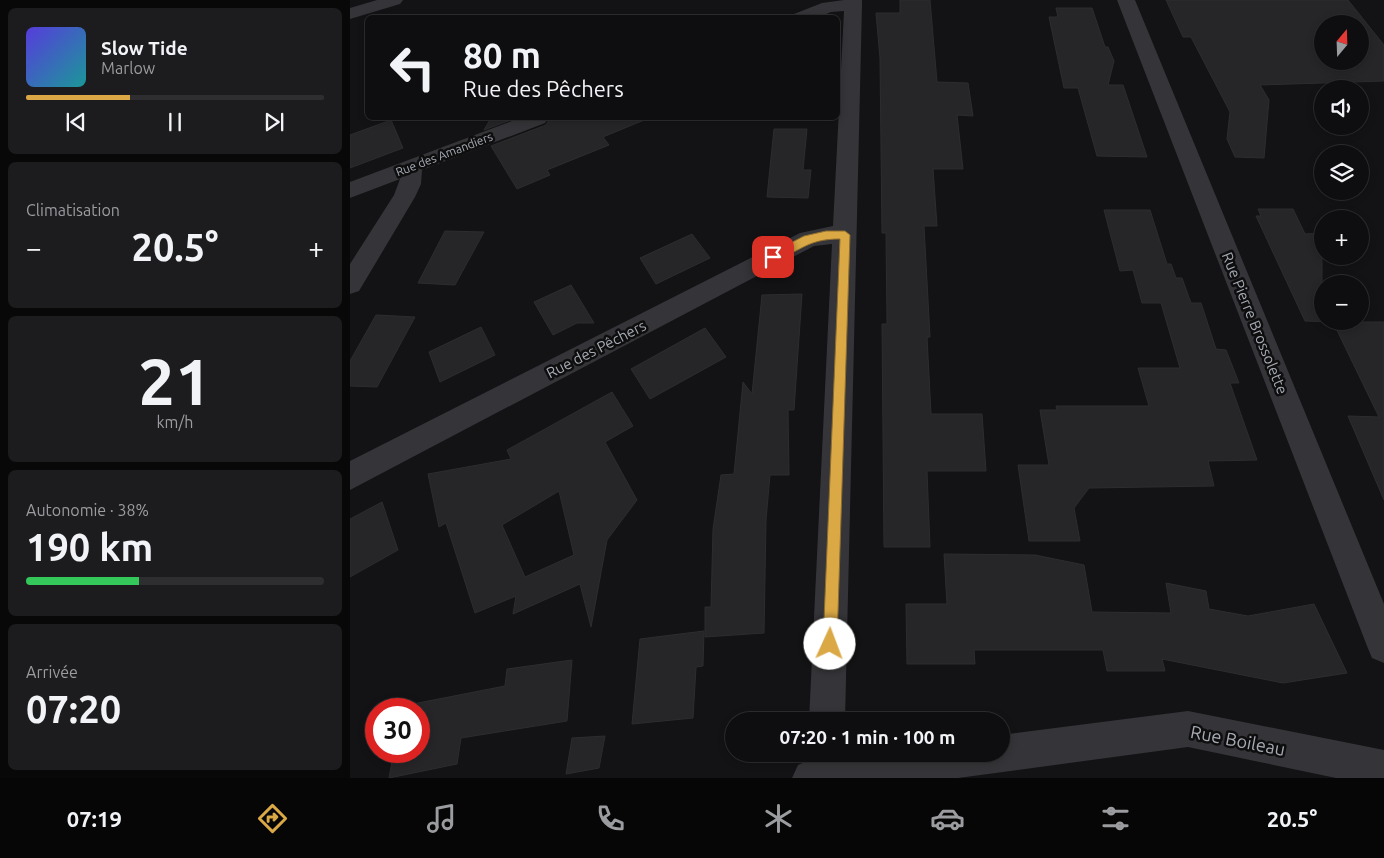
<!DOCTYPE html>
<html lang="fr">
<head>
<meta charset="utf-8">
<style>
  body { margin:0; font-family:Ubuntu,sans-serif; background:#1c1c1e; color:#f1f3f6; height:100vh; display:flex; flex-direction:column; font-size:19px; white-space:nowrap }
  * { box-sizing:border-box; margin:0 }
  p { font-size:16px; color:#9b9c9f }
  .icon { flex:none; width:28px; height:28px; fill:none; stroke:currentColor; stroke-width:2; stroke-linecap:round; stroke-linejoin:round }
  .map { position:relative; flex:1; overflow:hidden }
  .side { display:flex; flex-direction:column; gap:8px; padding:8px; background:#080809; width:350px }
  .side>* { flex:none }
  .top-card { position:absolute; left:15px; top:15px; width:475px; height:105px; border-radius:8px; box-shadow:0 2px 8px #0003,0 0 0 1px #2e2e30; background:#0e0e10; color:#f1f3f6; overflow:hidden }
  .needle { width:32px; rotate:19deg }
  .buttons { position:absolute; left:964px; top:15px; display:grid; gap:10px }
  .buttons a { display:grid; place-items:center; width:55px; height:55px; border-radius:50%; background:#0e0e10; box-shadow:0 2px 8px #0003,0 0 0 1px #2e2e30; font-size:25px }
  .speed { position:absolute; left:15px; top:698px; display:flex; gap:10px; font-size:25px; font-weight:700; text-align:center }
  .speed>* { display:grid; place-content:center; width:65px; height:65px; border-radius:50%; background:#0e0e10; box-shadow:0 2px 8px #0003,0 0 0 1px #2e2e30; line-height:1 }
  .speed .limit { border:8px solid #d22; background:#fff; color:#111 }
  .pin { position:absolute; display:grid; place-items:center; width:42px; height:42px; color:#fff; margin:-21px; border-radius:10px; box-shadow:0 2px 8px #0006 }
  .me { position:absolute; width:55px; margin:-28px; rotate:2deg; stroke-linejoin:round; filter:drop-shadow(0 0 4px #0008) }
  .turn { display:flex; align-items:center; gap:18px; height:105px; padding:0 15px; font-size:22px }
  .turn .icon { width:65px; height:65px; stroke-width:2.5 }
  .turn b { display:block; font-size:35px; line-height:42px }
  .big { font-size:38px; font-weight:700; line-height:1.1 }
  .side .card { flex:1; display:flex; flex-direction:column; justify-content:center; gap:8px; min-width:0; padding:0 18px; border-radius:8px; background:#1c1c1e }
  .side .dial { align-items:center; gap:0 }
  .dial b { font-size:65px; line-height:1 }
  .song { display:flex; align-items:center; gap:15px }
  .cover { width:60px; height:60px; border-radius:8px; background:linear-gradient(135deg,hsl(250 70% 55%),hsl(180 70% 35%)) }
  .played { height:5px; border-radius:2px; background:linear-gradient(90deg,#daa845 35%,#2e2e30 35%) }
  .keys { display:flex; justify-content:space-around; direction:ltr }
  .heat { display:flex; justify-content:space-between; align-items:center; font-size:28px; direction:ltr }
  .charge { height:8px; border-radius:4px; background:linear-gradient(90deg,#34c759 38%,#2e2e30 0) }
  .trip { position:absolute; left:375px; top:712px; width:285px; height:50px; border-radius:25px; background:#0e0e10; box-shadow:0 2px 8px #0003,0 0 0 1px #2e2e30; font-weight:700; line-height:50px; text-align:center }
  .tabs { display:flex; height:80px; justify-content:space-around; align-items:center; background:#060606; color:#9b9c9f }
  .tabs .icon { width:35px; height:35px }
  .tabs .active { color:#daa845 }
  .tabs b { font-size:22px; color:#f1f3f6 }
  main { display:flex; flex:1; min-height:0 }
  .map>svg:first-child { display:block }
  .building { fill:#262628; stroke:#2d2d30; fill-rule:evenodd }
  .lines { fill:none; stroke-linecap:round; stroke-linejoin:round }
  .street { fill:#353539; fill-rule:evenodd }
  .route { fill:#daa845; stroke:#8e6d2d }
  .labels { text-anchor:middle; dominant-baseline:central; stroke-width:5; stroke-linejoin:round; paint-order:stroke }
  .far-street-label { font-size:12px; fill:#a6aab3; stroke:#0e0e0f }
  .street-label { font-size:15px; fill:#a6aab3; stroke:#0e0e0f }
  .near-street-label { font-size:18px; fill:#a6aab3; stroke:#0e0e0f }
</style>
</head>
<body>
<main>
<section class="side">
<div class="card">
<div class="song"><i class="cover"></i><div><b>Slow Tide</b><p>Marlow</p></div></div>
<div class="played"></div>
<div class="keys"><svg class="icon" aria-label="previous" viewBox="0 0 24 24"><path d="M18 5L8 12l10 7zM5 5v14"/></svg><svg class="icon" aria-label="pause" viewBox="0 0 24 24"><path d="M8 5v14M16 5v14"/></svg><svg class="icon" aria-label="next" viewBox="0 0 24 24"><path d="M6 5l10 7-10 7zM19 5v14"/></svg></div>
</div>
<div class="card"><p>Climatisation</p>
<div class="heat"><a>−</a><b class="big">20.5°</b><a>+</a></div>
</div>
<div class="card dial"><b>21</b><p>km/h</p></div>
<div class="card"><p>Autonomie · 38%</p><b class="big">190 km</b><div class="charge"></div></div>
<div class="card"><p>Arrivée</p><b class="big">07:20</b></div>
</section>
<div class="map">
<svg width="1034" height="778" viewBox="0 0 1034 778">
  <rect width="100%" height="100%" fill="#131315"/>
  <!-- building -->
  <path class="building" d="M550,0h30l7,82 31,1 5,33 -16,-1 6,54h-30l4,57h-13l6,111h-3l4,77h51l4,57h-59l3,76h-46l-2,-223h5l-1,-91h-4l-2,-175 -4,-45h24z
    M816,0h182l36,45v36l-124,4 9,15 -5,58 -29,-1 -8,-18 3,-27 -39,-75h-8zM972,24h38v37h-38z
    M706,8h36l13,39h3l6,14 -6,24h15l24,72 -50,-1 -19,-68h-14l-15,-71h9z
    M141,118h25l-32,12z
    M200,118h99l-46,19 6,8 -62,25 3,5 -33,14 -26,-43 55,-21z
    M41,120l12,28 -53,20v-33z
    M424,129h33l-4,41h8l-3,28 -41,-1z
    M908,209h35l12,25 17,-1v88l16,1 -33,-1 -49,-105h5z
    M754,210h46l17,54h4l5,14h6l9,25h10l15,46 10,1 13,33h-9l27,77 -49,1 6,25 -125,2 -15,20 6,33h-51l-11,-76h31l-9,-55h17l-1,-4h93l-11,-38h42l-19,-65h-19l-9,-33 -13,1z
    M95,231l39,1 -29,53 -37,-2z
    M342,234l18,24 -54,26 -16,-26z
    M221,285l23,38h-17l-24,12 -19,-33z
    M452,294l-8,116h-6l1,65h-19l-4,45 -2,113 -59,4v-30h6l2,-78 8,-54 13,-1 9,-92 9,12 10,-99z
    M26,315l39,2 -38,70 -27,-1v-25z
    M983,322h51v178l-36,-84 31,1z
    M131,327l14,28 -55,27 -11,-30z
    M355,328l21,29 -76,42 -19,-30z
    M262,392l21,34 -28,16 32,58 -30,40 -16,87 -11,-43 -67,30 3,-18 -41,17 -29,-90 -7,4 -11,-53 83,-15 -4,-9zM209,491l15,64 -49,22 -23,-52z
    M32,502l16,48 -48,27v-58z
    M594,554l91,1 49,10 8,47 79,1 -5,-30 40,8 3,18 39,7 66,-12 33,69 -64,10 -121,-24 3,12h-58l-4,-21h-129l1,14h-68l-1,-60h41z
    M354,631l-1,35 -7,1 -3,51 -61,6 8,-85z
    M222,660l-5,61 -106,17 -4,26 -68,14 5,-27h25v-42h-17l1,-3 102,-20 2,-17z
    M255,736l-6,32 -33,6 6,-36z"/>
  <g class="lines">
    <!-- street -->
    <path class="street" d="M27,0h26l-3,4 -50,15v-11z
      M494,0h18v5l-17,716h-36l23,-477 -18,2 -464,244v-29l450,-228 33,-7 11,-215 -13,1 -14,6h-25l2,-4 28,-11z
      M767,0h18l249,604v59l-12,-5 -5,-12z
      M170,118h28l-3,5 -123,47 -1,14 -6,13 -56,94 -9,3v-30l44,-69 6,-16 -50,19v-16z
      M838,711l196,39v28h-48l-148,-31 -230,31h-166l6,-13 9,-4v-7h194v-19z"/>
  </g>
  <!-- route -->
  <path class="route" d="M476,231h19l5,4 -13,409 -2,5 -5,2 -5,-2 -2,-5 17,-405c-34,0 -39,13 -67,22l-5,-4 1,-3 35,-18z"/>
  <g class="labels">
    <!-- far-street labels -->
    <g class="far-street-label">
      <text transform="translate(94 154) rotate(-21)">Rue des Amandiers</text>
    </g>
    <!-- street labels -->
    <g class="street-label">
      <text transform="translate(905 323) rotate(68)">Rue Pierre Brossolette</text>
      <text transform="translate(246 349) rotate(-27)">Rue des Pêchers</text>
    </g>
    <!-- near-street labels -->
    <g class="near-street-label">
      <text transform="translate(888 740) rotate(11)">Rue Boileau</text>
    </g>
  </g>
</svg>
<div class="buttons">
<a><svg class="needle" viewBox="-14 -14 28 28"><path d="M0-13l5 13h-10z" fill="#e53935"/><path d="M0 13l5-13h-10z" fill="#9b9c9f"/></svg></a>
<a><svg class="icon" aria-label="sound" viewBox="0 0 24 24"><path d="M4 9h4l5-4v14l-5-4H4zM17 9q2 3 0 6"/></svg></a>
<a><svg class="icon" aria-label="layers" viewBox="0 0 24 24"><path d="M12 4l9 5-9 5-9-5zM3 14l9 5 9-5"/></svg></a>
<a>+</a>
<a>−</a>
</div>
<div class="speed"><div class="limit">30</div></div>
<div class="pin" style="left:423px;top:257px;background:#d93025"><svg class="icon" aria-label="arrive" viewBox="0 0 24 24"><path d="M6 21V4h12l-3 4 3 4H6"/></svg></div>
<svg class="me" style="left:480px;top:644px" viewBox="-20 -20 40 40"><circle r="19" fill="#fff"/><path d="M0-13L10 11 0 6-10 11z" fill="#daa845"/></svg>
<div class="trip">07:20 · 1 min · 100 m</div>
<div class="top-card">
<div class="turn"><svg class="icon" aria-label="left" viewBox="0 0 24 24"><path d="M17 20v-9H6M10 6l-5 5 5 5"/></svg><div><b>80 m</b>Rue des Pêchers</div></div>
</div>
</div>
</main>
<nav class="tabs">
<b>07:19</b>
<svg class="icon active" aria-label="directions" viewBox="0 0 24 24"><path d="M12 3l9 9-9 9-9-9zM9 14v-3h6M13 9l2 2-2 2"/></svg>
<svg class="icon" aria-label="music" viewBox="0 0 24 24"><path d="M9 18V5l10-2v13"/><circle cx="6" cy="18" r="3"/><circle cx="16" cy="16" r="3"/></svg>
<svg class="icon" aria-label="phone" viewBox="0 0 24 24"><path d="M5 4h4l2 5-3 2q2 4 5 5l2-3 5 2v4C11 20 4 13 5 4z"/></svg>
<svg class="icon" aria-label="climate" viewBox="0 0 24 24"><path d="M12 3v18M4 7l16 10M4 17L20 7"/></svg>
<svg class="icon" aria-label="car" viewBox="0 0 24 24"><path d="M5 17H2v-5l4-1 3-4h7l3 4 3 1v5h-3M9 17h6M6 11h13"/><circle cx="7" cy="17" r="2"/><circle cx="17" cy="17" r="2"/></svg>
<svg class="icon" aria-label="filters" viewBox="0 0 24 24"><path d="M4 7h16M4 17h16"/><circle cx="9" cy="7" r="2"/><circle cx="15" cy="17" r="2"/></svg>
<b>20.5°</b>
</nav>
</body>
</html>
